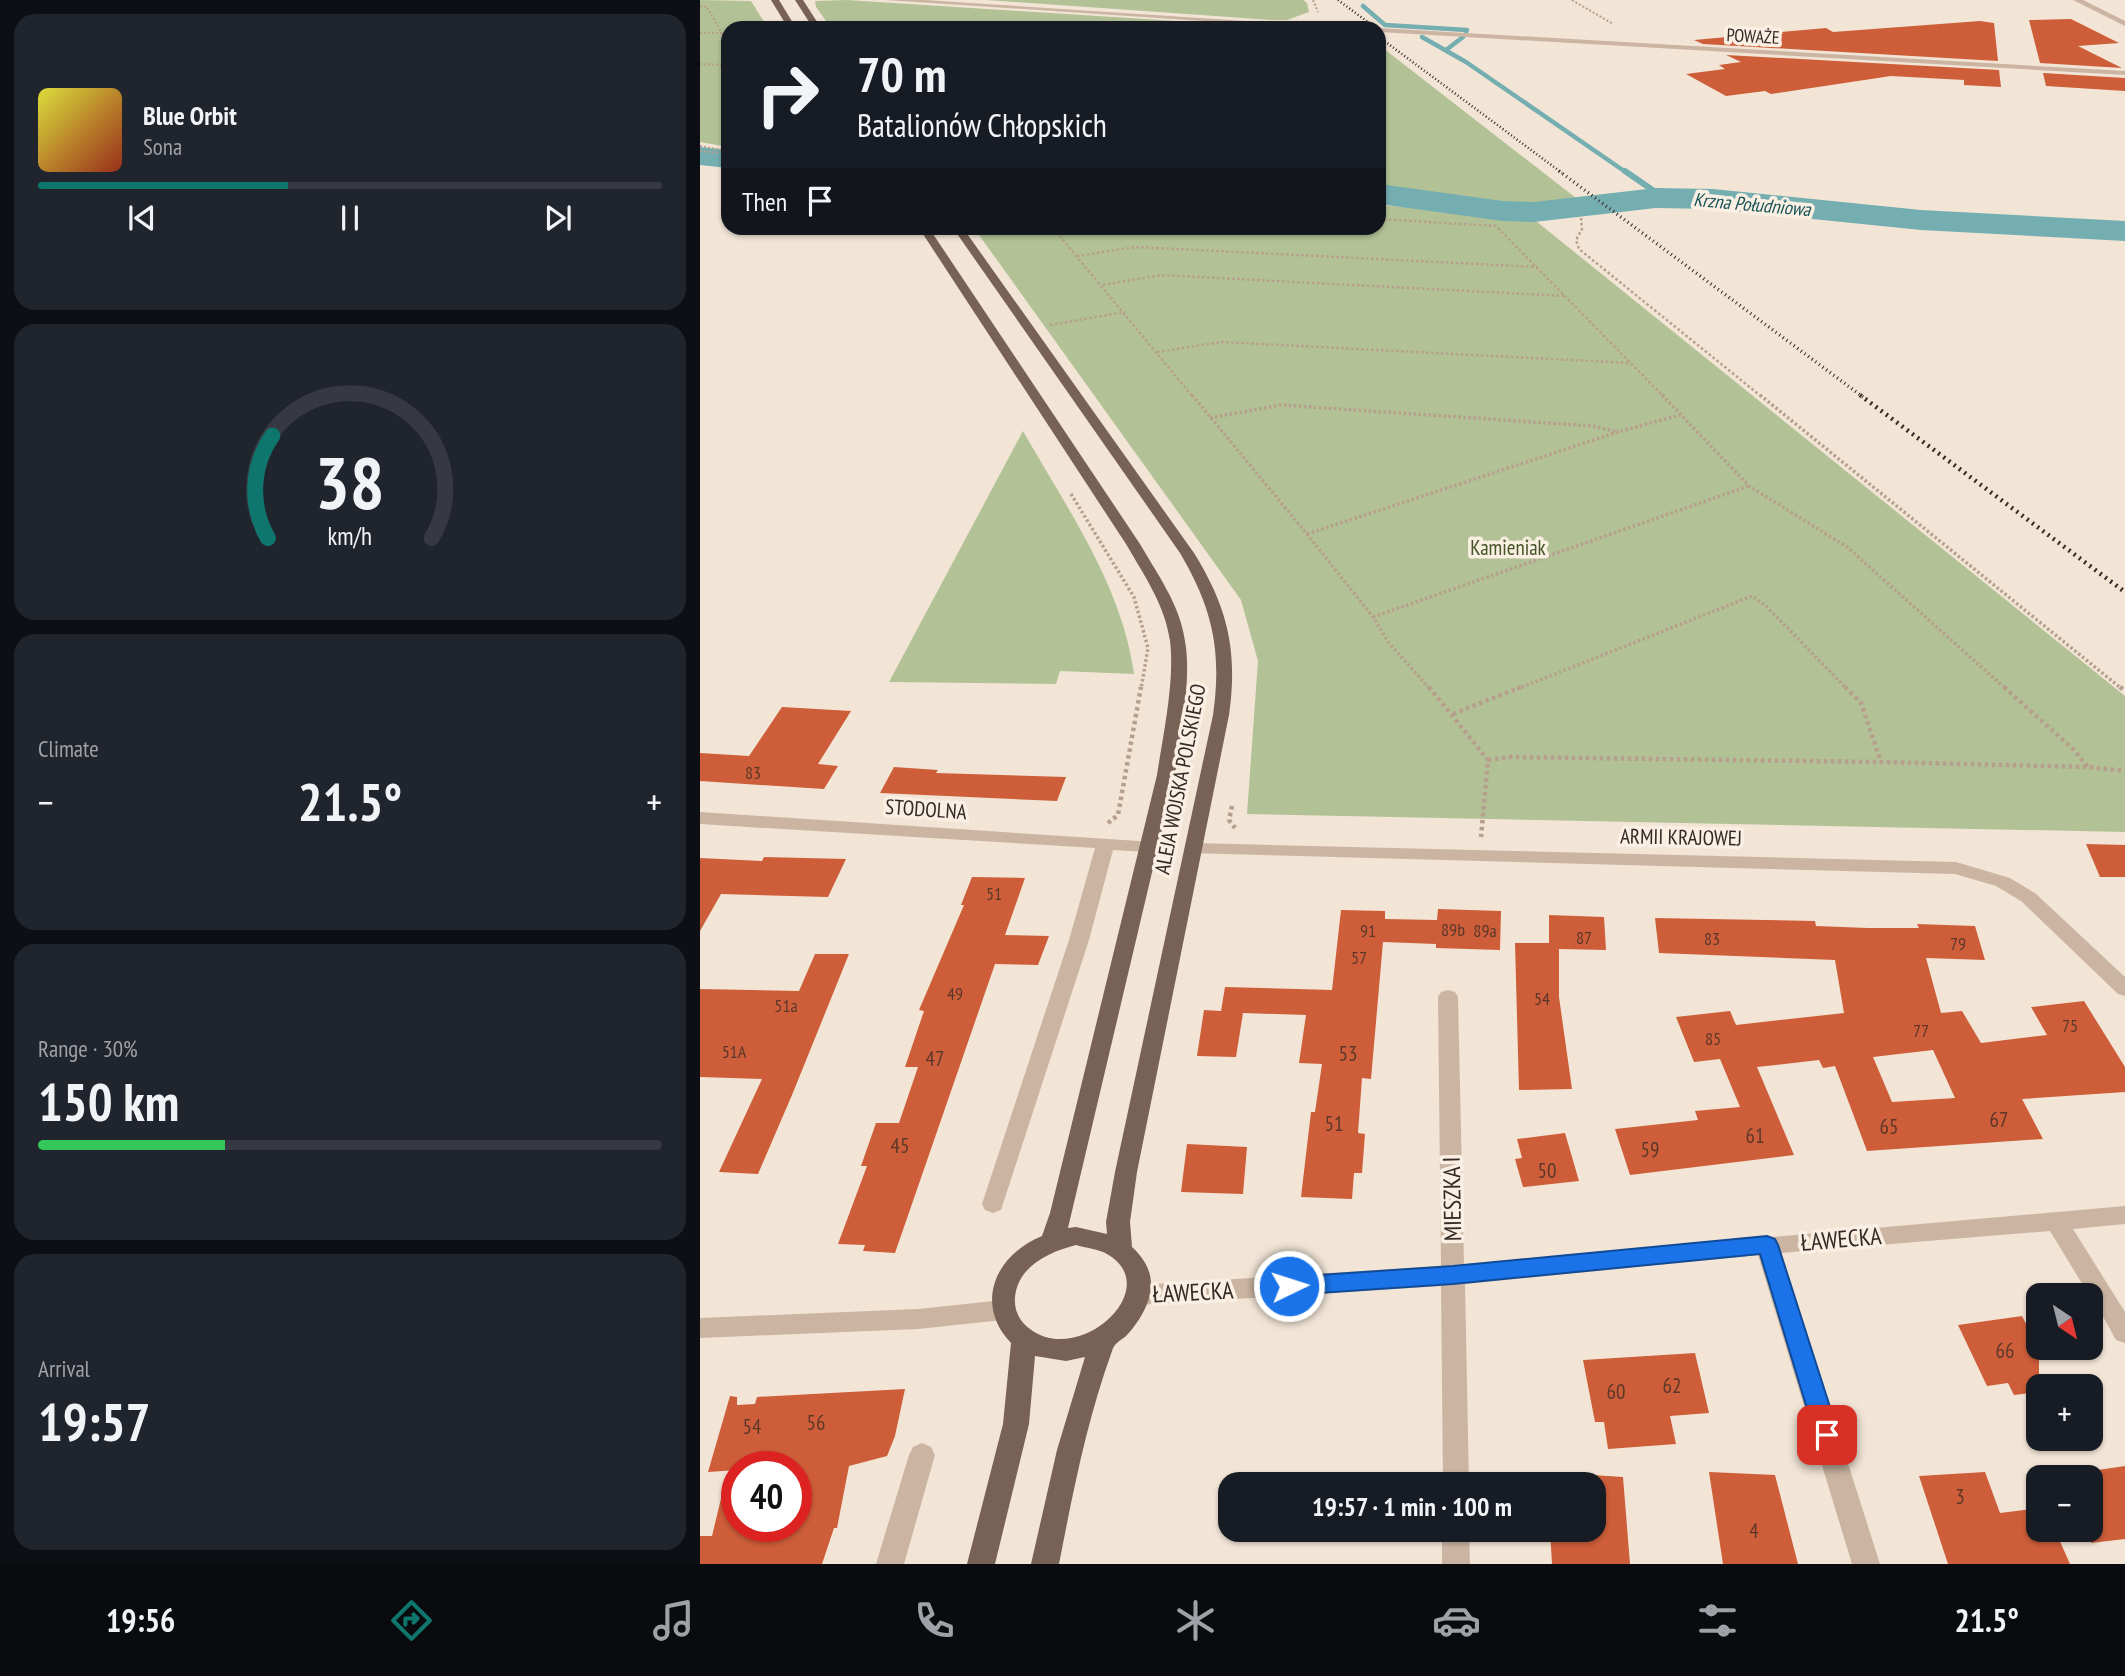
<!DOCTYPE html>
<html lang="en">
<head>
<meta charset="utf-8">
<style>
  body { margin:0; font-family:"PT Sans Narrow",sans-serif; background:#20242c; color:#f1f3f6; height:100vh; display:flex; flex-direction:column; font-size:26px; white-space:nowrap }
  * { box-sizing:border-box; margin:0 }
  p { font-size:23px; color:#9ea1a6 }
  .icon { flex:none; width:38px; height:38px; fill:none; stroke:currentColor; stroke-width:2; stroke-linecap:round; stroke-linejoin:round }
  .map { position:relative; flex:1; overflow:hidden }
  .drawer { display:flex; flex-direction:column; gap:14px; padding:14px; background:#0d0f14; width:700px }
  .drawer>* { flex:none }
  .guide { position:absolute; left:21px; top:21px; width:665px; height:214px; border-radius:21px; box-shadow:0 2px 5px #0004; background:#171b24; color:#f1f3f6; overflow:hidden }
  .needle { width:46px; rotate:145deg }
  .controls { position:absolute; left:1326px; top:1283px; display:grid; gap:14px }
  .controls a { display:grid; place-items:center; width:77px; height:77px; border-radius:14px; background:#171b24; box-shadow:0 2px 5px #0004; font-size:35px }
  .speed { position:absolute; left:21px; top:1451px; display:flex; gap:14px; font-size:35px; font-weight:700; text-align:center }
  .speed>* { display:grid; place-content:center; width:91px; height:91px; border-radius:50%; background:#171b24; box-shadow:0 2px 5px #0004; line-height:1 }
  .speed .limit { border:10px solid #d22; background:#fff; color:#111 }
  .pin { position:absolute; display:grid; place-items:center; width:60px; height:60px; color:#fff; margin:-30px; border-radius:14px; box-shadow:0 4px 10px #0006 }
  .me { position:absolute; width:77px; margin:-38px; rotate:86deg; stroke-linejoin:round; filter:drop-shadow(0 0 5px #0008) }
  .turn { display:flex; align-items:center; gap:24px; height:147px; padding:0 21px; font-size:32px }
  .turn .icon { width:91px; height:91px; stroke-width:2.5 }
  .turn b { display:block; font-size:49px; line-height:60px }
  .then { display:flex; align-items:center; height:66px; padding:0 21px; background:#0003; gap:14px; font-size:26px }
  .big { font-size:52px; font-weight:800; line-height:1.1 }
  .drawer .card { flex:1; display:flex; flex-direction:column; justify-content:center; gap:10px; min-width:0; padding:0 24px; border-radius:21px; background:#20242c }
  .drawer .dial { align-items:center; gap:0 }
  .dial svg { height:182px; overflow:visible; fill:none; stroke:#363941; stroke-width:7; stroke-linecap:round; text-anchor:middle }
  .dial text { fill:#f1f3f6; stroke:none }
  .song { display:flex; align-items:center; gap:21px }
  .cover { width:84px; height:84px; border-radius:10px; background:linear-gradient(135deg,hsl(60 70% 55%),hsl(10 70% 35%)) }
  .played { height:7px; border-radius:4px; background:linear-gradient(90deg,#0f766e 40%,#363941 40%) }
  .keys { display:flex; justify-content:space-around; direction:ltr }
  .heat { display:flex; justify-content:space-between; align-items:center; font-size:38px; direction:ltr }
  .charge { height:10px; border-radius:5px; background:linear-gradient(90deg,#34c759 30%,#363941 0) }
  .trip { position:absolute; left:518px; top:1472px; width:388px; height:70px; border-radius:21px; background:#171b24; box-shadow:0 2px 5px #0004; font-weight:800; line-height:70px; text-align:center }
  .dock { display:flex; height:112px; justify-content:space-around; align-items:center; background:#090b0e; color:#9ea1a6 }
  .dock .icon { width:49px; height:49px }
  .dock .selected { color:#0f766e }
  .dock b { font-size:32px; color:#f1f3f6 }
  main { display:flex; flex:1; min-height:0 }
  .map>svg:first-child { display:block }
  .green { fill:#b3c296 }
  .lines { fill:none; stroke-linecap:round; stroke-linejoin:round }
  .stream-far1 { stroke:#74aeb1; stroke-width:4.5 }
  .stream { stroke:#74aeb1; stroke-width:6 }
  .river { fill:#74aeb1; fill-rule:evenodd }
  .building { fill:#ce5e39; fill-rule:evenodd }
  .path-far3 { stroke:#b69f8c; stroke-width:2; stroke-dasharray:2 2; stroke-linecap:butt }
  .path-far2 { stroke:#b69f8c; stroke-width:2.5; stroke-dasharray:2.5 2.5; stroke-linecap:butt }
  .path-far1 { stroke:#b69f8c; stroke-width:3.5; stroke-dasharray:2.5 2.5; stroke-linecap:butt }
  .path { stroke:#b69f8c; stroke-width:4.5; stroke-dasharray:3.5 3.5; stroke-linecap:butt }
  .minor { fill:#cbb5a2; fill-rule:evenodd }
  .major { fill:#786155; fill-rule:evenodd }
  .rail-far2 { stroke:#352a25; stroke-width:2.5; stroke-dasharray:1 2.5; stroke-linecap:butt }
  .rail-far1 { stroke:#352a25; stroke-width:3.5; stroke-dasharray:1 3.5; stroke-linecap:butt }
  .rail { stroke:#352a25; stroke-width:4.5; stroke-dasharray:2 4.5; stroke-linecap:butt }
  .route { fill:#1a73e8; stroke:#114b97; stroke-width:2 }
  .labels { text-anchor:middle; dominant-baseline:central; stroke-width:7; stroke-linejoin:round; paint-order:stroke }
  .far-street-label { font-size:18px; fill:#352a25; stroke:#faefe3 }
  .number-label { font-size:18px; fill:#5b372a }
  .far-water-label { font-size:19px; font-style:italic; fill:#185458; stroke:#faefe3 }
  .park-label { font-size:21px; fill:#445427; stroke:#faefe3 }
  .street-label { font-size:21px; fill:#352a25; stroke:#faefe3 }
  .near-number-label { font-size:21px; fill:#5b372a }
  .near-street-label { font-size:24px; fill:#352a25; stroke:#faefe3 }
</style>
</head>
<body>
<main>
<section class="drawer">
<div class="card">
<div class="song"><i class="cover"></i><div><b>Blue Orbit</b><p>Sona</p></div></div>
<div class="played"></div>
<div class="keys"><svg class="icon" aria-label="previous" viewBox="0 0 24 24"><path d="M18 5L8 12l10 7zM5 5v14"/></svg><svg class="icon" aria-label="pause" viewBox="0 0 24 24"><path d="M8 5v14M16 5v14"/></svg><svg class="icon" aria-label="next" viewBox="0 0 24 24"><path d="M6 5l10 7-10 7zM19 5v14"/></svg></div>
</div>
<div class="card dial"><svg viewBox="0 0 100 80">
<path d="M14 69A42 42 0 1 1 86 69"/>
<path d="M14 69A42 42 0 0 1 16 24" stroke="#0f766e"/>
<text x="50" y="56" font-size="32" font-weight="700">38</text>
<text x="50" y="72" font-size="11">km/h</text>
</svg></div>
<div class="card"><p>Climate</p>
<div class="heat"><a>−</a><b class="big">21.5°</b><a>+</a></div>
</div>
<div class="card"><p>Range · 30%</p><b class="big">150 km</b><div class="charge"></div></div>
<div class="card"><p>Arrival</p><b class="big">19:57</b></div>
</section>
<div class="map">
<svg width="1425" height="1564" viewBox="0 0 1425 1564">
  <rect width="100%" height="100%" fill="#f2e5d6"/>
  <!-- green -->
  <path class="green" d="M0,0l51,1 17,27h-40v119l-28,-5z
    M147,0l329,21 10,7h-355l-15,-21 -1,-6z
    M287,0h316l4,3 2,9 -22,8h-15z
    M679,45l197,153 -33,5 -15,5 -149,-19z
    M679,205l152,12 594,479v136l-878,-18 11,-153 -17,-61 -267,-372h405z
    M323,431c43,76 99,154 111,243l-74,-3 -4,13 -167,-2z"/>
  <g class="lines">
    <!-- stream-far1 -->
    <path class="stream-far1" d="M663,6l22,19 82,5 -1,2
      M722,37l44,25 161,111
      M746,50l17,-13"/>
    <!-- stream -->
    <path class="stream" d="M925,171l39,27"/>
    <!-- river -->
    <path class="river" d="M0,147l28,3v18l-28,-3z
      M679,184l124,17 31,1 122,-14 57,1 208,21 204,11v20l-204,-11 -208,-21 -57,-1 -122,14 -31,-1 -124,-17z"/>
  </g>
  <!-- building -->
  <path class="building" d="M1371,19l48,24 -41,3 44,22 -82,-5 -11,-43z
    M1280,21l14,2 4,38 -295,-17 -9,-4 132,-12 7,4z
    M1026,55l273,15 2,17 -37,-2v-5l-73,-4 -120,18 -6,-3 -39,5 -40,-22 39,-5 -6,-4 22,-3z
    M1343,73l82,5v13l-79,-5z
    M82,707l69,4 -33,53 20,2 -14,23 -124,-8v-28l49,3z
    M194,767l44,3 -2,3 130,4 -9,24 -177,-8z
    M1386,844l39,1v32h-25z
    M64,857l82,2 -18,38 -107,-3 -21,37v-73l62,3z
    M272,877l53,1 -20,57 44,1 -11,29 -43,-1 -100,289 -32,-2 2,-6 -27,-1 29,-78h-6l15,-43h23l19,-56h-13l19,-56 -5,-1 45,-105h-3z
    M738,909l63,2 -1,39 -64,-2v-4l-53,-2 -12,137 -9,-1 -4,55 7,1 -3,39h-8l-2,26 -51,-2 10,-85h4l7,-48 -23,-1 7,-48 -63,-2 -7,44 -39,-1 7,-46 17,1 4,-24 107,3 9,-80 44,1v8l52,1z
    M849,915l55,2 2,33 -47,-1v48l13,92 -53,1 -4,-147h34z
    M955,918l160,3 1,5 52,2h51l-2,-4 58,2 10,34 -59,-2 15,55 21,-2 19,32 66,-8 -16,-28 53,-6 41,66v25l-103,7 21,40 -176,12 -32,-85 -12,2 -4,-8 -62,7 37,88 -164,20 -15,-46 83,-9 -3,-9 45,-4 -20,-48 -26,3 -18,-45 54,-6 6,14 108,-12 -9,-53 -176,-7zM1233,1050l22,48 -63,4 -19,-45z
    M115,954h34l-57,141 -34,79 -39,-2 43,-93 -62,-2v-88l99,2z
    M865,1133l14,48 -56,6 -8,-28 7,-1 -5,-19z
    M487,1144l60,3 -4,47 -62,-2z
    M1322,1316l17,33v43l-25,3 -6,-12 -21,3 -29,-61z
    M995,1353l14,60 -39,3 6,28 -68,5 -4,-27h-9l-12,-62z
    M205,1389l-10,47 -8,20 -38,10 -12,62h-3l-12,36h-122v-28h12l15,-62 10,1v51h59v-60h-59v4l-29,2 22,-76 7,1v8l18,-1 2,-7z
    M1425,1466v73l-34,4v-72z
    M1009,1472l66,3 23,89h-75z
    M1285,1472l15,41 39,-5v22h16l15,34h-122l-29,-88z
    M861,1473l62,4 7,87h-78l-2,-34h44v-46h-33z"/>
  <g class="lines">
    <!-- path-far3 -->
    <path class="path-far3" d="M613,0l5,12
      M872,0l41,24
      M0,6l7,1 21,37
      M0,33h21
      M0,64l28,1
      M0,146l28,5
      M0,151l20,2"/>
    <!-- path-far2 -->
    <path class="path-far2" d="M881,218l1,11 -6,11 3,9 183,148
      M679,219l117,7 168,171
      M353,228l140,169
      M377,256l59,-9 402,20
      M403,285l58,-10 404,21
      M350,325l75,-13
      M457,352l65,-10 408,21"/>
    <!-- path-far1 -->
    <path class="path-far1" d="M492,395l115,139 66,83 16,26 41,46
      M962,395l87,91 98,61 159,142
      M1060,395l362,294
      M510,418l71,-13 312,21 25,6
      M371,494l63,103 14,51 -7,41
      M607,534l311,-102 62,-17
      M673,617l376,-131
      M817,689l235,-93 14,10 81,83"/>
    <!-- path -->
    <path class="path" d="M729,687l59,73 -7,77
      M1145,687l16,16 20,59
      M1304,687l70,63 14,17
      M1420,687l5,4
      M753,714l68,-27
      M788,760l20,-3 373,5 207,5 37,4
      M532,806l-3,14 6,8
      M408,823l10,-8 23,-128"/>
    <!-- minor -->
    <path class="minor" d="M185,0h40l429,28h-42z
      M1373,0h10l42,21v5z
      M678,28h1l746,43v4l-746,-43z
      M0,812l454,30 3,4 -9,6 -35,-2 -24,90 -88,270 -8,3 -8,-3 -3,-6 87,-264 26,-92 -395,-24z
      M494,843l762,19 54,16 25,15 90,84v19l-7,-2 -97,-93 -25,-15 -41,-12 -767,-21 -3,-4 3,-4z
      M748,990l7,2 3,5 6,267 661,-58v18l-52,5 52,83v31l-9,-3 -25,-45h-2l-39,-64 -269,22 99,311h-28l-94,-309 -293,29 4,200h-26l-2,-198 -302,19 -9,-3 -3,-7 3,-7 9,-3 302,-19 -3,-269 3,-5z
      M303,1300l9,3 3,7 -3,7 -9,3 -85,9 -218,9v-20l218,-9z
      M222,1443l9,4 4,8 -31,109h-28l33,-109 4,-8z
      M742,1530h27l1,34h-28z"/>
    <!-- major -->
    <path class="major" d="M71,0h8l17,28h-8z
      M95,0h8l18,28h-8z
      M219,228h10l211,316c18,31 40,61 45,97 7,39 -5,94 -10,134l-107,453 8,-1 31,7 -1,-12 9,-50 98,-457c9,-64 0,-106 -33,-162l-227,-325h10l231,325c34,55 44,98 35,162l-92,457 -7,50 2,25c10,9 19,22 19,37 1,17 -13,40 -25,52 -7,6 -11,6 -14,15 -25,69 -39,141 -53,213h-28l26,-114 28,-93 -19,4 -31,-5 -6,68 -34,140h-28l36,-140 8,-81c-37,-39 -16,-88 31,-107l8,-23 107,-438c6,-40 18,-94 13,-134 -5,-36 -26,-66 -44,-97zM376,1245c9,3 23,4 31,9 59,34 -28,113 -77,75 -11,-8 -16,-19 -15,-32 3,-31 34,-45 61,-52z"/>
    <!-- rail-far2 -->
    <path class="rail-far2" d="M638,0l38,28
      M679,37l183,136"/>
    <!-- rail-far1 -->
    <path class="rail-far1" d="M859,171l304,226"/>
    <!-- rail -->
    <path class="rail" d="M1160,395l265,197"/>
  </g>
  <!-- route -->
  <path class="route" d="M1067,1236l8,3 3,6 61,190 -3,8 -9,3 -8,-3 -4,-8 -55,-181 -307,30 -164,11 -8,-2 -3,-7 3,-6 8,-3 164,-11z"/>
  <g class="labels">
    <!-- far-street labels -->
    <g class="far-street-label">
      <text transform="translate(1053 36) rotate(3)">POWAŻE</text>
    </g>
    <!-- number labels -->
    <g class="number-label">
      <text x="53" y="772">83</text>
      <text x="294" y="893">51</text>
      <text x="753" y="929">89b</text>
      <text x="668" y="930">91</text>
      <text x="785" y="930">89a</text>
      <text x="884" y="937">87</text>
      <text x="1012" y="938">83</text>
      <text x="1258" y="943">79</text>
      <text x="659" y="957">57</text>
      <text x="255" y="993">49</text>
      <text x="842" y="998">54</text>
      <text x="86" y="1005">51a</text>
      <text x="1370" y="1025">75</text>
      <text x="1221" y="1030">77</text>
      <text x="1013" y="1038">85</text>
      <text x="34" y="1051">51A</text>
    </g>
    <!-- far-water labels -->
    <g class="far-water-label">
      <text transform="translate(1052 204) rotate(5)">Krzna Południowa</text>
    </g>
    <!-- park labels -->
    <g class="park-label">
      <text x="808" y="547">Kamieniak</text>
    </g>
    <!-- street labels -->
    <g class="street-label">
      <text transform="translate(480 779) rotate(-79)">ALEJA WOJSKA POLSKIEGO</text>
      <text transform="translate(226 809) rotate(4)">STODOLNA</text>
      <text transform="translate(981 837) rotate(1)">ARMII KRAJOWEJ</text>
    </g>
    <!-- near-number labels -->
    <g class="near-number-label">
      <text x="648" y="1053">53</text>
      <text x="235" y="1058">47</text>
      <text x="1299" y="1119">67</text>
      <text x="634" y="1123">51</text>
      <text x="1189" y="1126">65</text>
      <text x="1055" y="1135">61</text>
      <text x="200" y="1145">45</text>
      <text x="950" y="1149">59</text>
      <text x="847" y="1170">50</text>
      <text x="1305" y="1350">66</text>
      <text x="972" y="1385">62</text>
      <text x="916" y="1391">60</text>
      <text x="116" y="1422">56</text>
      <text x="52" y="1426">54</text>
      <text x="1260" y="1496">3</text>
      <text x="1054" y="1530">4</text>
    </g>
    <!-- near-street labels -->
    <g class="near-street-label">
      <text transform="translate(752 1199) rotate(-91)">MIESZKA I</text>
      <text transform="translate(1141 1239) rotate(-5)">ŁAWECKA</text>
      <text transform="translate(493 1292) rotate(-3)">ŁAWECKA</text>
    </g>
  </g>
</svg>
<div class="controls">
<a><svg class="needle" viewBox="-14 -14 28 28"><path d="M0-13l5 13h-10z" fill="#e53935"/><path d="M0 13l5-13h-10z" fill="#9ea1a6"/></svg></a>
<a>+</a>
<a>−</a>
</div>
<div class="speed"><div class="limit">40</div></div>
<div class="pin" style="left:1127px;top:1435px;background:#d93025"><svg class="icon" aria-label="arrive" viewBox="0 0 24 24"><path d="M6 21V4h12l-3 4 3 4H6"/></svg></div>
<svg class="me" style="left:589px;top:1286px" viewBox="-20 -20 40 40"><circle r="17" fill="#1a73e8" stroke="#fff" stroke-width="3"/><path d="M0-11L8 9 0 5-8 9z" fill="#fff"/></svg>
<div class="trip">19:57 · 1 min · 100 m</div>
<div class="guide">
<div class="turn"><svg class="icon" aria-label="right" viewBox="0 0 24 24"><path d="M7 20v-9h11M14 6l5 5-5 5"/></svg><div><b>70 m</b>Batalionów Chłopskich</div></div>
<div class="then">Then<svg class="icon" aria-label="arrive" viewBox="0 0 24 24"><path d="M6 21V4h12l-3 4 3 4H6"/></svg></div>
</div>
</div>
</main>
<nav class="dock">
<b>19:56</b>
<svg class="icon selected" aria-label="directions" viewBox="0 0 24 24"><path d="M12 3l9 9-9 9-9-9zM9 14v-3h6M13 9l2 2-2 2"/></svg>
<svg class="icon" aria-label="music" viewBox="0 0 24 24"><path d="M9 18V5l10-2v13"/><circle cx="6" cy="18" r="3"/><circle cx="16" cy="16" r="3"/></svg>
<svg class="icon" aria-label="phone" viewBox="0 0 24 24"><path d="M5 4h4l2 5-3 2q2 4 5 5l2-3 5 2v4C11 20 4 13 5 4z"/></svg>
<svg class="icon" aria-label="climate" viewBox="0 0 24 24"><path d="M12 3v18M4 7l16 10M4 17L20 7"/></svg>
<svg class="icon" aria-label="car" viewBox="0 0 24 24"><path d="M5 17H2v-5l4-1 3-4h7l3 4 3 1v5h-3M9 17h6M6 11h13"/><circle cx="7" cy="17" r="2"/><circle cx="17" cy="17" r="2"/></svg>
<svg class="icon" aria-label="filters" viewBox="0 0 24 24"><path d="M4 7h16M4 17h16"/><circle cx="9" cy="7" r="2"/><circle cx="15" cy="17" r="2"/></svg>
<b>21.5°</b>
</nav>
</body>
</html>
